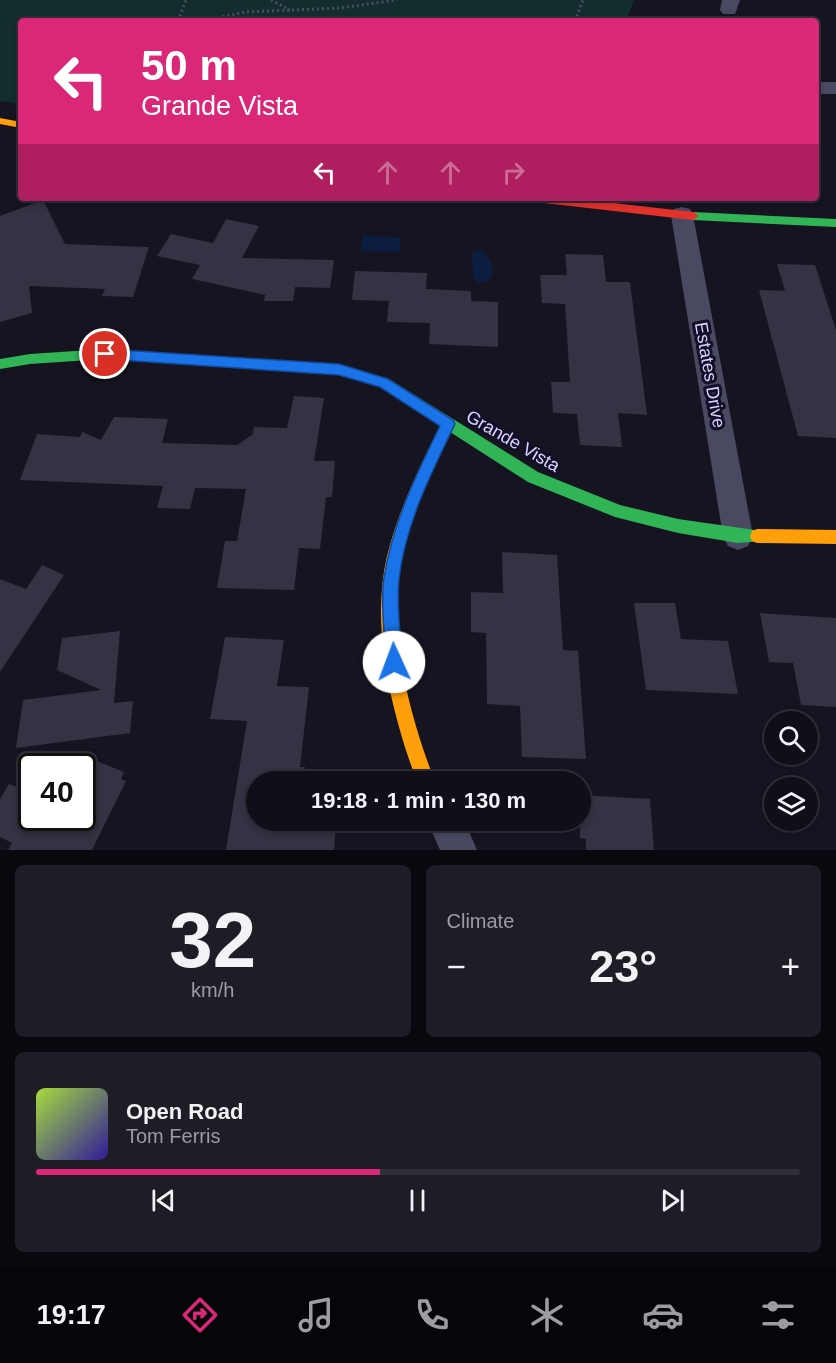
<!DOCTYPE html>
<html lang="en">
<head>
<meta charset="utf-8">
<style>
  body { margin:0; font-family:Arial,sans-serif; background:#1e1d26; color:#f1f3f6; height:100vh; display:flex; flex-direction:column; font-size:22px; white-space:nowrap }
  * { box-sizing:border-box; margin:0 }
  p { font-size:20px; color:#9c9ca2 }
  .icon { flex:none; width:33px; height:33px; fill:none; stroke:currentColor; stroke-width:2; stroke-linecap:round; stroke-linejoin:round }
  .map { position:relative; height:850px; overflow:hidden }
  .drawer { display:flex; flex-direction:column; gap:15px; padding:15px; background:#09080e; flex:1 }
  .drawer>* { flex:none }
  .top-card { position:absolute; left:18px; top:18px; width:801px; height:183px; border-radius:6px; box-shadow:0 3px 9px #0003,0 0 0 2px #302f38; background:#db2777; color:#fff; overflow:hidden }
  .controls { position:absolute; left:764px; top:711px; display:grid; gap:12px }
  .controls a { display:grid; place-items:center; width:54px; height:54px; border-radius:50%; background:#100f19; box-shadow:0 3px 9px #0003,0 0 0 2px #302f38; font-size:30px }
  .speed { position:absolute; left:18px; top:753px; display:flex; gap:12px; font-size:30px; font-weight:700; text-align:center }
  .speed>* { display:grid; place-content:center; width:78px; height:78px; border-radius:50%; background:#100f19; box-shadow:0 3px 9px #0003,0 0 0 2px #302f38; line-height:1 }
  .speed .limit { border:3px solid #111; border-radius:9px; background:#fff; color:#111 }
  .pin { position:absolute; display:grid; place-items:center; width:51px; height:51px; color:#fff; margin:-26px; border:3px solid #fff; border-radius:50%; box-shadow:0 2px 6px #0007 }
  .me { position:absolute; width:66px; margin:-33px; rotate:358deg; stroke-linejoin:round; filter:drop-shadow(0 0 4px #0008) }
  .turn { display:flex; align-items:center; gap:21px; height:126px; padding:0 24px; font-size:27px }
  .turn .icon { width:78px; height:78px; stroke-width:2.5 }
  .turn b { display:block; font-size:42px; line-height:51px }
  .lanes { display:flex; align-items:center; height:57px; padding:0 24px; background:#0003; justify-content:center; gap:30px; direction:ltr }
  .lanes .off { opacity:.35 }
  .big { font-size:45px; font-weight:600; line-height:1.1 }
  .drawer .tile { flex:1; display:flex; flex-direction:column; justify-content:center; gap:9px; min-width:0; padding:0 21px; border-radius:9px; background:#1e1d26 }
  .drawer .dial { align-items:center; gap:0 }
  .dial b { font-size:78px; line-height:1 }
  .song { display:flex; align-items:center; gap:18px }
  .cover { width:72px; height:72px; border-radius:9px; background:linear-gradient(135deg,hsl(80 70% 55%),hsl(250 70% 35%)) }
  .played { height:6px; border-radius:3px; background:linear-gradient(90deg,#db2777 45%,#302f38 45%) }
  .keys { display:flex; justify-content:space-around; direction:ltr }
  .heat { display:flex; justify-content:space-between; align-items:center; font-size:33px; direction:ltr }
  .drawer .tiles { flex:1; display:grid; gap:15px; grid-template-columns:1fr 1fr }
  .tile:last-child { grid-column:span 2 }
  .trip { position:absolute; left:246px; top:771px; width:345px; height:60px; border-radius:30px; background:#100f19; box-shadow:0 3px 9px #0003,0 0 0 2px #302f38; font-weight:600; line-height:60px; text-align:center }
  .tabs { display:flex; height:96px; justify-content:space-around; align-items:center; background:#06060a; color:#9c9ca2 }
  .tabs .icon { width:42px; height:42px }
  .tabs .active { color:#db2777 }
  .tabs b { font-size:27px; color:#f1f3f6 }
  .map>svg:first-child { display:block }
  .green { fill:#132c2d }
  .water { fill:#0b1e41 }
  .building { fill:#343243 }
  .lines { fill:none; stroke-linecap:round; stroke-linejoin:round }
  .path { stroke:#44505f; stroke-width:3; stroke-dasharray:2 3; stroke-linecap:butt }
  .street { fill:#4a4962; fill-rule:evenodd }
  .fast { fill:#30b455; fill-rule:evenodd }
  .slow { fill:#ff9f0a; fill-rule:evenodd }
  .jam { fill:#e5322d; fill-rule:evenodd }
  .route { fill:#1a73e8; stroke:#114b97; stroke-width:1.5 }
  .labels { text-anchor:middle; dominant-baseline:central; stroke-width:6; stroke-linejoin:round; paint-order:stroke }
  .street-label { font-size:18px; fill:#d9d4ff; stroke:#130f26 }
</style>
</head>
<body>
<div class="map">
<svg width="836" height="850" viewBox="0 0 836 850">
  <rect width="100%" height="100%" fill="#161421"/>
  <!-- green -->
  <path class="green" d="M0,0h634l-8,21h-605v83l-21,-3z"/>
  <!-- water -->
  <path class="water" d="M362,236l38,1v15l-39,-1z
    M480,250c15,9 20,32 -2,33l-5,-7 -1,-21 1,-3z"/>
  <!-- building -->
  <path class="building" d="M43,200l22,44 84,3 -16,50 -31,-1 3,-7 -76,-3 3,27 -32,9v-106z
    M226,219l33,7 -17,32 92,2 -4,28 -35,-1 -2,14h-29l1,-6 -73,-16 8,-14 -43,-9 14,-22 42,9z
    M565,254l38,1 3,27h24l17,133 -29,-2 4,34 -42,-2 -3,-31 -24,-1 -2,-31h19l-5,-78 -23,-1 -2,-28h27z
    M777,264l38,1 21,65v108l-38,-2 -39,-146 26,1z
    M355,271l72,2 -1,16 45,2v10l27,1v45l-69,-3 1,-21 -43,-1 2,-21 -37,-1z
    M294,396l30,2 -10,63h21l-3,36h-6l-6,52 -21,-1 -5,42 -77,-2 8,-47h12l9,-52 -51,-1 -5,21 -33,-1 6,-22 -143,-6 17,-46 43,3 2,-5 19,8 13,-23 54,2 -6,24 75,2 16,-11 1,-7 33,1z
    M502,552l55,3 6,95 15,1 8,108 -64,-2 -2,-51 -33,-2 -1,-71 -15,-1v-40l32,1z
    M42,565l22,10 -64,97v-93l26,10z
    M634,603h41l6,36 47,2 10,53 -92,-4z
    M760,613l76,5v89l-35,-2 -8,-42 -24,-1z
    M120,631l-6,72 19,-2 -3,32 -114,15 7,-48 78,-10 -44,-20 5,-32z
    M225,637l59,3 -7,46 32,1 -9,80h5l-2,15h-47v38l80,3 -2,27h-108l21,-129 -37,-2z
    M82,755l42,17 -3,7 5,2 -34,69h-84l4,-7 -12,-6v-38l9,-15 23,9v25h50z
    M580,795l70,4 4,51h-68v-11l-6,-1z"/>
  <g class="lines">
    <!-- path -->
    <path class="path" d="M271,0l19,10
      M178,21l8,-21
      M203,21l42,-9 95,-4 57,-8
      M575,21l8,-21"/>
    <!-- street -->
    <path class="street" d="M722,0h18l-5,14h-12l-3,-4z
      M816,82h20v12h-20z
      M682,207l8,2 3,6 60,321 -5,10 -10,4 -10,-4 -5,-10 -52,-321 3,-6z
      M427,820h37l13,30h-37z"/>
    <!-- fast -->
    <path class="fast" d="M693,212l143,7v8l-143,-7 -6,-4z
      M105,349l234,16 50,14 149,93 82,33 58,14 84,12 2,5 -2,5 -24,2 -60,-10 -63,-16 -87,-35 -148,-95 -41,-12 -234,-16 -75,5 -30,5v-10l30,-5z"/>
    <!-- slow -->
    <path class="slow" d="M0,118l21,4v6l-21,-4z
      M448,418l5,2 2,4c-21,43 -43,86 -53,132 -16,74 7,157 33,226h-18c-25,-69 -47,-153 -30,-226 12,-48 34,-92 56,-136z
      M757,529l79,1v14l-79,-1 -5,-2 -2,-5 2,-5z"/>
    <!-- jam -->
    <path class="jam" d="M530,198h39l124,14 6,4 -6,4 -158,-18z"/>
  </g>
  <!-- route -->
  <path class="route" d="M105,349l234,15 49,15 65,41 2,4c-24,49 -50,101 -56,155 -3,27 2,57 3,83l-2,6 -6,2 -6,-2 -2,-6c-1,-24 -6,-60 -2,-84 8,-53 32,-103 56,-152l-60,-39 -41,-12 -234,-16 -6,-5z"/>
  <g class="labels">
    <!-- street labels -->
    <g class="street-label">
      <text transform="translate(710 375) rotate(80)">Estates Drive</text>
      <text transform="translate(513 441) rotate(30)">Grande Vista</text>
    </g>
  </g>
</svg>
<div class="controls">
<a><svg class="icon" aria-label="search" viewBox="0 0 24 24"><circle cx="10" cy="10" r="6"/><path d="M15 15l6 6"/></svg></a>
<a><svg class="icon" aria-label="layers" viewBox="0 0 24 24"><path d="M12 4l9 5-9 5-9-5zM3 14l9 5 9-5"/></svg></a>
</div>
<div class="speed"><div class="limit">40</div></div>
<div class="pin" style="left:105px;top:354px;background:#d93025"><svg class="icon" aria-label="arrive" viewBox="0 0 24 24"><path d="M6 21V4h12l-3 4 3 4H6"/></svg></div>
<svg class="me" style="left:394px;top:662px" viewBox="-20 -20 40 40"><circle r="19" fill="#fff"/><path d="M0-13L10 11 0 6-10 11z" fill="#1a73e8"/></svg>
<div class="trip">19:18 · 1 min · 130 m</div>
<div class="top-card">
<div class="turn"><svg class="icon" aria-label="left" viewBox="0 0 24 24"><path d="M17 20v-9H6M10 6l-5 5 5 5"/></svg><div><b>50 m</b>Grande Vista</div></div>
<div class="lanes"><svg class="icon" aria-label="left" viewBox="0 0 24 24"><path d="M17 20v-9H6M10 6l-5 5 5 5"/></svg><svg class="icon off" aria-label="ahead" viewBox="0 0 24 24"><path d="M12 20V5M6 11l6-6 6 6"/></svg><svg class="icon off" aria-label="ahead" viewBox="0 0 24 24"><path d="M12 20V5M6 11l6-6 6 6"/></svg><svg class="icon off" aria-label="right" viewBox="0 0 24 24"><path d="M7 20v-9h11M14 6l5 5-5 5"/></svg></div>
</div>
</div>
<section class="drawer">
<div class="tiles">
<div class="tile dial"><b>32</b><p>km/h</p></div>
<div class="tile"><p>Climate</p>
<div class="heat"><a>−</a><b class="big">23°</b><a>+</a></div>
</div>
<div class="tile">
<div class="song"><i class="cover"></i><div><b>Open Road</b><p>Tom Ferris</p></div></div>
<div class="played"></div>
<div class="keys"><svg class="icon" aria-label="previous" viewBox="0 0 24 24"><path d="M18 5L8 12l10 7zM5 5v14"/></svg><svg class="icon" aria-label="pause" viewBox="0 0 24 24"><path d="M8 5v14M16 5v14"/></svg><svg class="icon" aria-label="next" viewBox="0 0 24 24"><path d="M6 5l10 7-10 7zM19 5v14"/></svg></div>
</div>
</div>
</section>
<nav class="tabs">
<b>19:17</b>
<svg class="icon active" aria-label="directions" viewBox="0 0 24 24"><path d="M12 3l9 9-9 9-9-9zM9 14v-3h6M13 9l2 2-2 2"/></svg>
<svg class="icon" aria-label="music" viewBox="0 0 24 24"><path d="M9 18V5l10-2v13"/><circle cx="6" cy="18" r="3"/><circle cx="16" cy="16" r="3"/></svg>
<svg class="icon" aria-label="phone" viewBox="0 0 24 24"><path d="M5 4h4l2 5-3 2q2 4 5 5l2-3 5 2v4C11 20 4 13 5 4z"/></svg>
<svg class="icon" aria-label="climate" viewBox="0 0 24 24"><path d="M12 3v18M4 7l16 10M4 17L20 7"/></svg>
<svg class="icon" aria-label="car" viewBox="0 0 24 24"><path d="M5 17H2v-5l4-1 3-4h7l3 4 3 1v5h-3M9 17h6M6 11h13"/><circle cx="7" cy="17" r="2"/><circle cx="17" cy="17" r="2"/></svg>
<svg class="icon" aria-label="filters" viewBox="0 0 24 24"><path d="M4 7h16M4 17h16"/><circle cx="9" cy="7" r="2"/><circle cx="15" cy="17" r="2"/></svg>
</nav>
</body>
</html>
